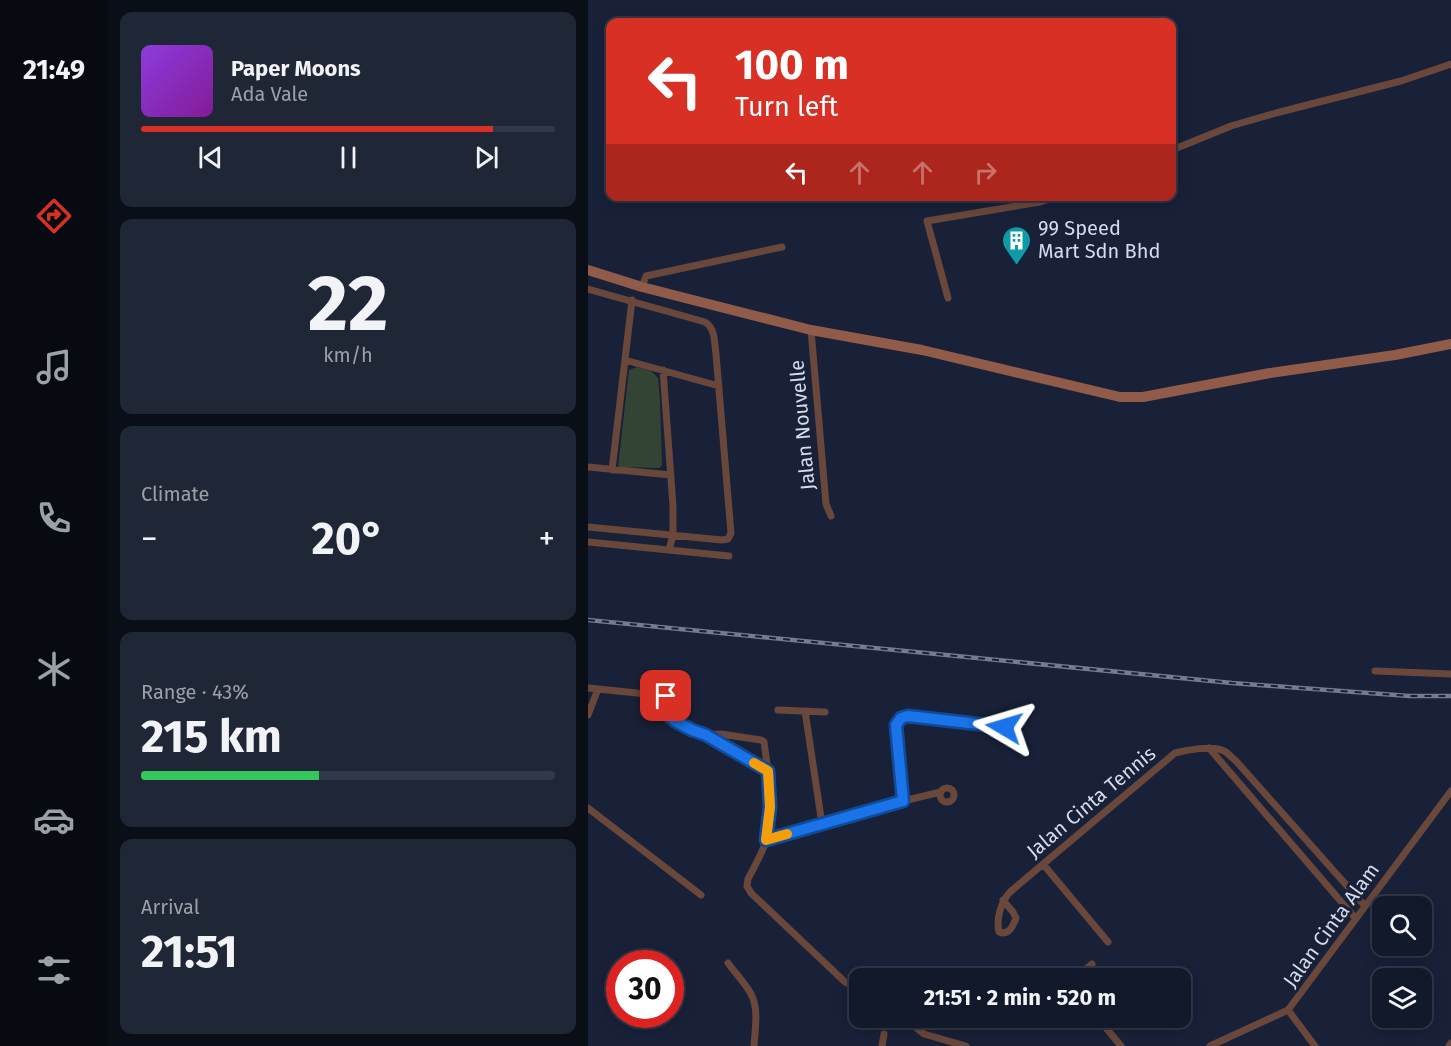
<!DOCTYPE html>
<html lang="en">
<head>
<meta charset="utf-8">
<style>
  body { margin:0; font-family:"Fira Sans",sans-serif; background:#1f2636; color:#f1f3f6; height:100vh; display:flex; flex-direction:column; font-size:22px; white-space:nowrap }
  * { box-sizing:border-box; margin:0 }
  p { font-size:20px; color:#9ca0a8 }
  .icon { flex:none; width:33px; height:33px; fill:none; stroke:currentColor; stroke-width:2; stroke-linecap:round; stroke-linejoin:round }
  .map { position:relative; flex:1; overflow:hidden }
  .details { display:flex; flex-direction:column; gap:12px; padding:12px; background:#0a0e17; width:480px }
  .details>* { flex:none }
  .top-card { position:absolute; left:18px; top:18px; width:570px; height:183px; border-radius:12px; box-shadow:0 3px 15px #0003,0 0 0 2px #313847; background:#d93025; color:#fff; overflow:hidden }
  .tools { position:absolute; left:784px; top:896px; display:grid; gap:12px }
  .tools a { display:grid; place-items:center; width:60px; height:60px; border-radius:12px; background:#12192a; box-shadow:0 3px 15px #0003,0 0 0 2px #313847; font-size:30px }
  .speed { position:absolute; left:18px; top:950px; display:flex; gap:12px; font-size:30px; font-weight:700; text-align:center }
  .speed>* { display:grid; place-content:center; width:78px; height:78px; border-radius:50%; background:#12192a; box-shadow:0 3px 15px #0003,0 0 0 2px #313847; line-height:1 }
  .speed .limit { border:9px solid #d22; background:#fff; color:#111 }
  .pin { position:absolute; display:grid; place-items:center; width:51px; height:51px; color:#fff; margin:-26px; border-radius:12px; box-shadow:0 3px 9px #0006 }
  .me { position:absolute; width:66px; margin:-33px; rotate:277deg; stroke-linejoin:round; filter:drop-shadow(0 0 4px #0008) }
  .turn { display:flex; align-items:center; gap:21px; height:126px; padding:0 30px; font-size:27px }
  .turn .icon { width:78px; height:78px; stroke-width:2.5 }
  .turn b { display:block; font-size:42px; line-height:51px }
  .lanes { display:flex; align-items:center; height:57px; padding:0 30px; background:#0003; justify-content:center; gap:30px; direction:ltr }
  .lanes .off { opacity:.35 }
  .big { font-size:45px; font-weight:700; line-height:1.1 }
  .details .card { flex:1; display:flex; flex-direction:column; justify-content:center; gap:9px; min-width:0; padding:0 21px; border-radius:12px; background:#1f2636 }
  .details .dial { align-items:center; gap:0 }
  .dial b { font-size:78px; line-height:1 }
  .song { display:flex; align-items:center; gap:18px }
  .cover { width:72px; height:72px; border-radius:9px; background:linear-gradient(135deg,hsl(270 70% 55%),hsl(290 70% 35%)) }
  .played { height:6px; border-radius:3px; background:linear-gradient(90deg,#d93025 85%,#313847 85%) }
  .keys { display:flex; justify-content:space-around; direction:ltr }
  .heat { display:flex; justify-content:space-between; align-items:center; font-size:33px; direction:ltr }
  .charge { height:9px; border-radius:4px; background:linear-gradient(90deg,#34c759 43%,#313847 0) }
  .trip { position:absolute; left:261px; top:968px; width:342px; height:60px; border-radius:12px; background:#12192a; box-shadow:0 3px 15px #0003,0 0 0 2px #313847; font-weight:700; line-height:60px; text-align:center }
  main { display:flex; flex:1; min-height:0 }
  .tab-bar { display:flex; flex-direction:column; width:108px; justify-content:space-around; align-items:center; background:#070a11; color:#9ca0a8 }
  .tab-bar .icon { width:42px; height:42px }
  .tab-bar .on { color:#d93025 }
  .tab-bar b { font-size:27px; color:#f1f3f6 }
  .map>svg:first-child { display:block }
  .green { fill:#344434 }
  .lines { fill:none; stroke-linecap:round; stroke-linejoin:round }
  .street { stroke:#69473b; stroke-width:7 }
  .secondary { stroke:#905b48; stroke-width:10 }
  .rail-casing { stroke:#747d90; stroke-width:4.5 }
  .rail { stroke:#182138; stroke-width:2; stroke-dasharray:7; stroke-linecap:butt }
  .route-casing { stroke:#114b97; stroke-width:15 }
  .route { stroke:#1a73e8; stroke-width:10 }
  .slow { stroke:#f59e0b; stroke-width:10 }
  .labels { text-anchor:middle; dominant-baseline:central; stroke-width:6; stroke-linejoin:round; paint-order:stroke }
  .poi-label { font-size:20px; fill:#d5ddec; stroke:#182138; text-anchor:start }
  .street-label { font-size:20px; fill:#d5ddec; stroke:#182138 }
</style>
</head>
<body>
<main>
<nav class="tab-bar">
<b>21:49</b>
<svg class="icon on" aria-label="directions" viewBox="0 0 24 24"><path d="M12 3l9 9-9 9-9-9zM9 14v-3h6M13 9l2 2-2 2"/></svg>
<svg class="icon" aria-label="music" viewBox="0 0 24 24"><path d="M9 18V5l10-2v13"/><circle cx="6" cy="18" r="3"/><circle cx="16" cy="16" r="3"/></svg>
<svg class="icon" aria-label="phone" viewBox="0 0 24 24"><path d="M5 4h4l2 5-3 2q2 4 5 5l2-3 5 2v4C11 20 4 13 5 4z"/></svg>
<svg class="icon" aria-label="climate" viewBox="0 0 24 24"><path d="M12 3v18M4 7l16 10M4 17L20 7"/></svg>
<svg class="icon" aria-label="car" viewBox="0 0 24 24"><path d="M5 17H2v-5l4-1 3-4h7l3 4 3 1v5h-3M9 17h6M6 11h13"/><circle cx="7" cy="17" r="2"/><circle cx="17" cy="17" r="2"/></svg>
<svg class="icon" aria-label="filters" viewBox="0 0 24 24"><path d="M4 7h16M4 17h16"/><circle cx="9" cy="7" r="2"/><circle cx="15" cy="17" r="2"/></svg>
</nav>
<section class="details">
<div class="card">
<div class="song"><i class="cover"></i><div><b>Paper Moons</b><p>Ada Vale</p></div></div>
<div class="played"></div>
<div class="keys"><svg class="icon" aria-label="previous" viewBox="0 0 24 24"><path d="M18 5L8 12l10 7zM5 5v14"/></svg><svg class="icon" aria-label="pause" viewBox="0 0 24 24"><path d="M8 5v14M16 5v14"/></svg><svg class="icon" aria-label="next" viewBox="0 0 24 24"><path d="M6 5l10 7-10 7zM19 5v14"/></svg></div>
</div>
<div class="card dial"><b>22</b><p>km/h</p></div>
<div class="card"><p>Climate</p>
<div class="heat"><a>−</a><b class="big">20°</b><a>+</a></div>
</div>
<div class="card"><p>Range · 43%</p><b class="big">215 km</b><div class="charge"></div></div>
<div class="card"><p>Arrival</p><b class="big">21:51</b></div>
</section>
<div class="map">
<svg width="863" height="1046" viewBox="0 0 863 1046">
  <rect width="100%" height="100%" fill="#182138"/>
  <!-- green -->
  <path class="green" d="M49,367l14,4 7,7 2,24 2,63 -3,3 -41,-1 11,-97z"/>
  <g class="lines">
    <!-- street -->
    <path class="street" d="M584,150l59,-24 45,-13 125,-32 50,-17
      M54,287l4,-11 136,-29
      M0,289l117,33c11,7 9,21 11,32l15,179 -3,6 -6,1 -134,-13
      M360,298l-21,-77 113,-19 18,-6
      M223,330l15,174 5,12
      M37,360l94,26
      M75,370l10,136v29l-4,15
      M0,467l83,8
      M24,470l20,-170
      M0,542l141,14
      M787,671l76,3
      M0,688l10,1
      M78,696l10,3 3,5 -4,17
      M190,710l47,2
      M217,711l17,113
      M0,715l10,-26 68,7 -1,13 4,7 6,5 17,10 15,4 61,36
      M119,735l14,-1 40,6 3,2c4,30 11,69 2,99 -4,13 -12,26 -18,38l-1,7 4,7 94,89 15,8
      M621,748l147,171
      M352 795a7 7 0 1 1 14 0a7 7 0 1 1-14 0Z
      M315,801l-7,-76 5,-7 7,-2 96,11
      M0,808l113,87
      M178,840l137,-39 38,-9
      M455,864l65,78
      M415,900l10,12 3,6c-3,8 -7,18 -17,14 -3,-14 2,-30 11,-40l165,-139c11,-3 38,-8 49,-2 4,2 8,7 12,10l129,145
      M140,963c7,10 17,20 23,31 8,15 4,35 3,52
      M487,978l17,-14
      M700,1010l27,36
      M315,1017l21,17 42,12
      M509,1017l24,29
      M294,1046l2,-12
      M622,1046l78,-36 163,-219
      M861,1046l2,-3"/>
    <!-- secondary -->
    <path class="secondary" d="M0,270l54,17 169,43 111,20 198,47h23l127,-24 125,-18 56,-11"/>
    <defs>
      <path id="rail" d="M0,620l644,63 177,13h42"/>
    </defs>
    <!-- rail casing -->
    <use href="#rail" class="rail-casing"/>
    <!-- rail -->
    <use href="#rail" class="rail"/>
  </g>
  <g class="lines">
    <defs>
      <path id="route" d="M78,696l-1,13 4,7 6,5 17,9 14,5 62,36 2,36 -4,33 137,-39 -7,-76 5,-7 7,-2 96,11"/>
    </defs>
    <!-- route casing -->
    <use href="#route" class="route-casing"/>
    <!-- route -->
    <use href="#route" class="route"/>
    <!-- slow -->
    <path class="slow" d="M166,763l14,8 2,36 -4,33 21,-6"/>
  </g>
  <!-- icons -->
  <defs>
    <symbol id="building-pin" viewBox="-11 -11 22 30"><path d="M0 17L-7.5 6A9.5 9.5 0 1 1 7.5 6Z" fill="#0f9aa8" stroke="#182138"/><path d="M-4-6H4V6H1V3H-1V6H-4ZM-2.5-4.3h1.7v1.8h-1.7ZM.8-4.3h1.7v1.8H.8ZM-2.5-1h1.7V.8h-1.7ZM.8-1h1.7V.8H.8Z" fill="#fff"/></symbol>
  </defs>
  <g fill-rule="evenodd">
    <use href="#building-pin" x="412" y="224" width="33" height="45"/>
  </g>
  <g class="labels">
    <!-- poi labels -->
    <g class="poi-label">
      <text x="450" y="228">99 Speed<tspan x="450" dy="23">Mart Sdn Bhd</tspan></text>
    </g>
    <!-- street labels -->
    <g class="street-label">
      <text transform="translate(214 425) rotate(-95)">Jalan Nouvelle</text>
      <text transform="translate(503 802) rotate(-40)">Jalan Cinta Tennis</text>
      <text transform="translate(743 925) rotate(-54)">Jalan Cinta Alam</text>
    </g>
  </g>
</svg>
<div class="tools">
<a><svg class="icon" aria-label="search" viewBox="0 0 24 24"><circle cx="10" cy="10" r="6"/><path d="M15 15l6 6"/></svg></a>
<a><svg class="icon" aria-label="layers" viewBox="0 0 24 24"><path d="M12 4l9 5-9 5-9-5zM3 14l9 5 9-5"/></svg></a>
</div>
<div class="speed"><div class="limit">30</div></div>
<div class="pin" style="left:78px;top:696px;background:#d93025"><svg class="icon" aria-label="arrive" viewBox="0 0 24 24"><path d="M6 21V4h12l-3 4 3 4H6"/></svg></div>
<svg class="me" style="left:416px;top:727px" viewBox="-20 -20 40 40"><path d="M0-17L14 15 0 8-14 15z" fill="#1a73e8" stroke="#fff" stroke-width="4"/></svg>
<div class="trip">21:51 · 2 min · 520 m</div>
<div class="top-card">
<div class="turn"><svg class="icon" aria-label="left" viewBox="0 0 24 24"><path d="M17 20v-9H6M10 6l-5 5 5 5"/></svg><div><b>100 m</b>Turn left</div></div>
<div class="lanes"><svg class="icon" aria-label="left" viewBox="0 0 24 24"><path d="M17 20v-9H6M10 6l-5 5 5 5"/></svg><svg class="icon off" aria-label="ahead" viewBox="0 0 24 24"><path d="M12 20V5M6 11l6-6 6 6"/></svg><svg class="icon off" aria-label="ahead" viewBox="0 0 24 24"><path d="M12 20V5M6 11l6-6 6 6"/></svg><svg class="icon off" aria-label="right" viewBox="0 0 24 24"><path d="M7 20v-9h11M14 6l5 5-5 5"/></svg></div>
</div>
</div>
</main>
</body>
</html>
